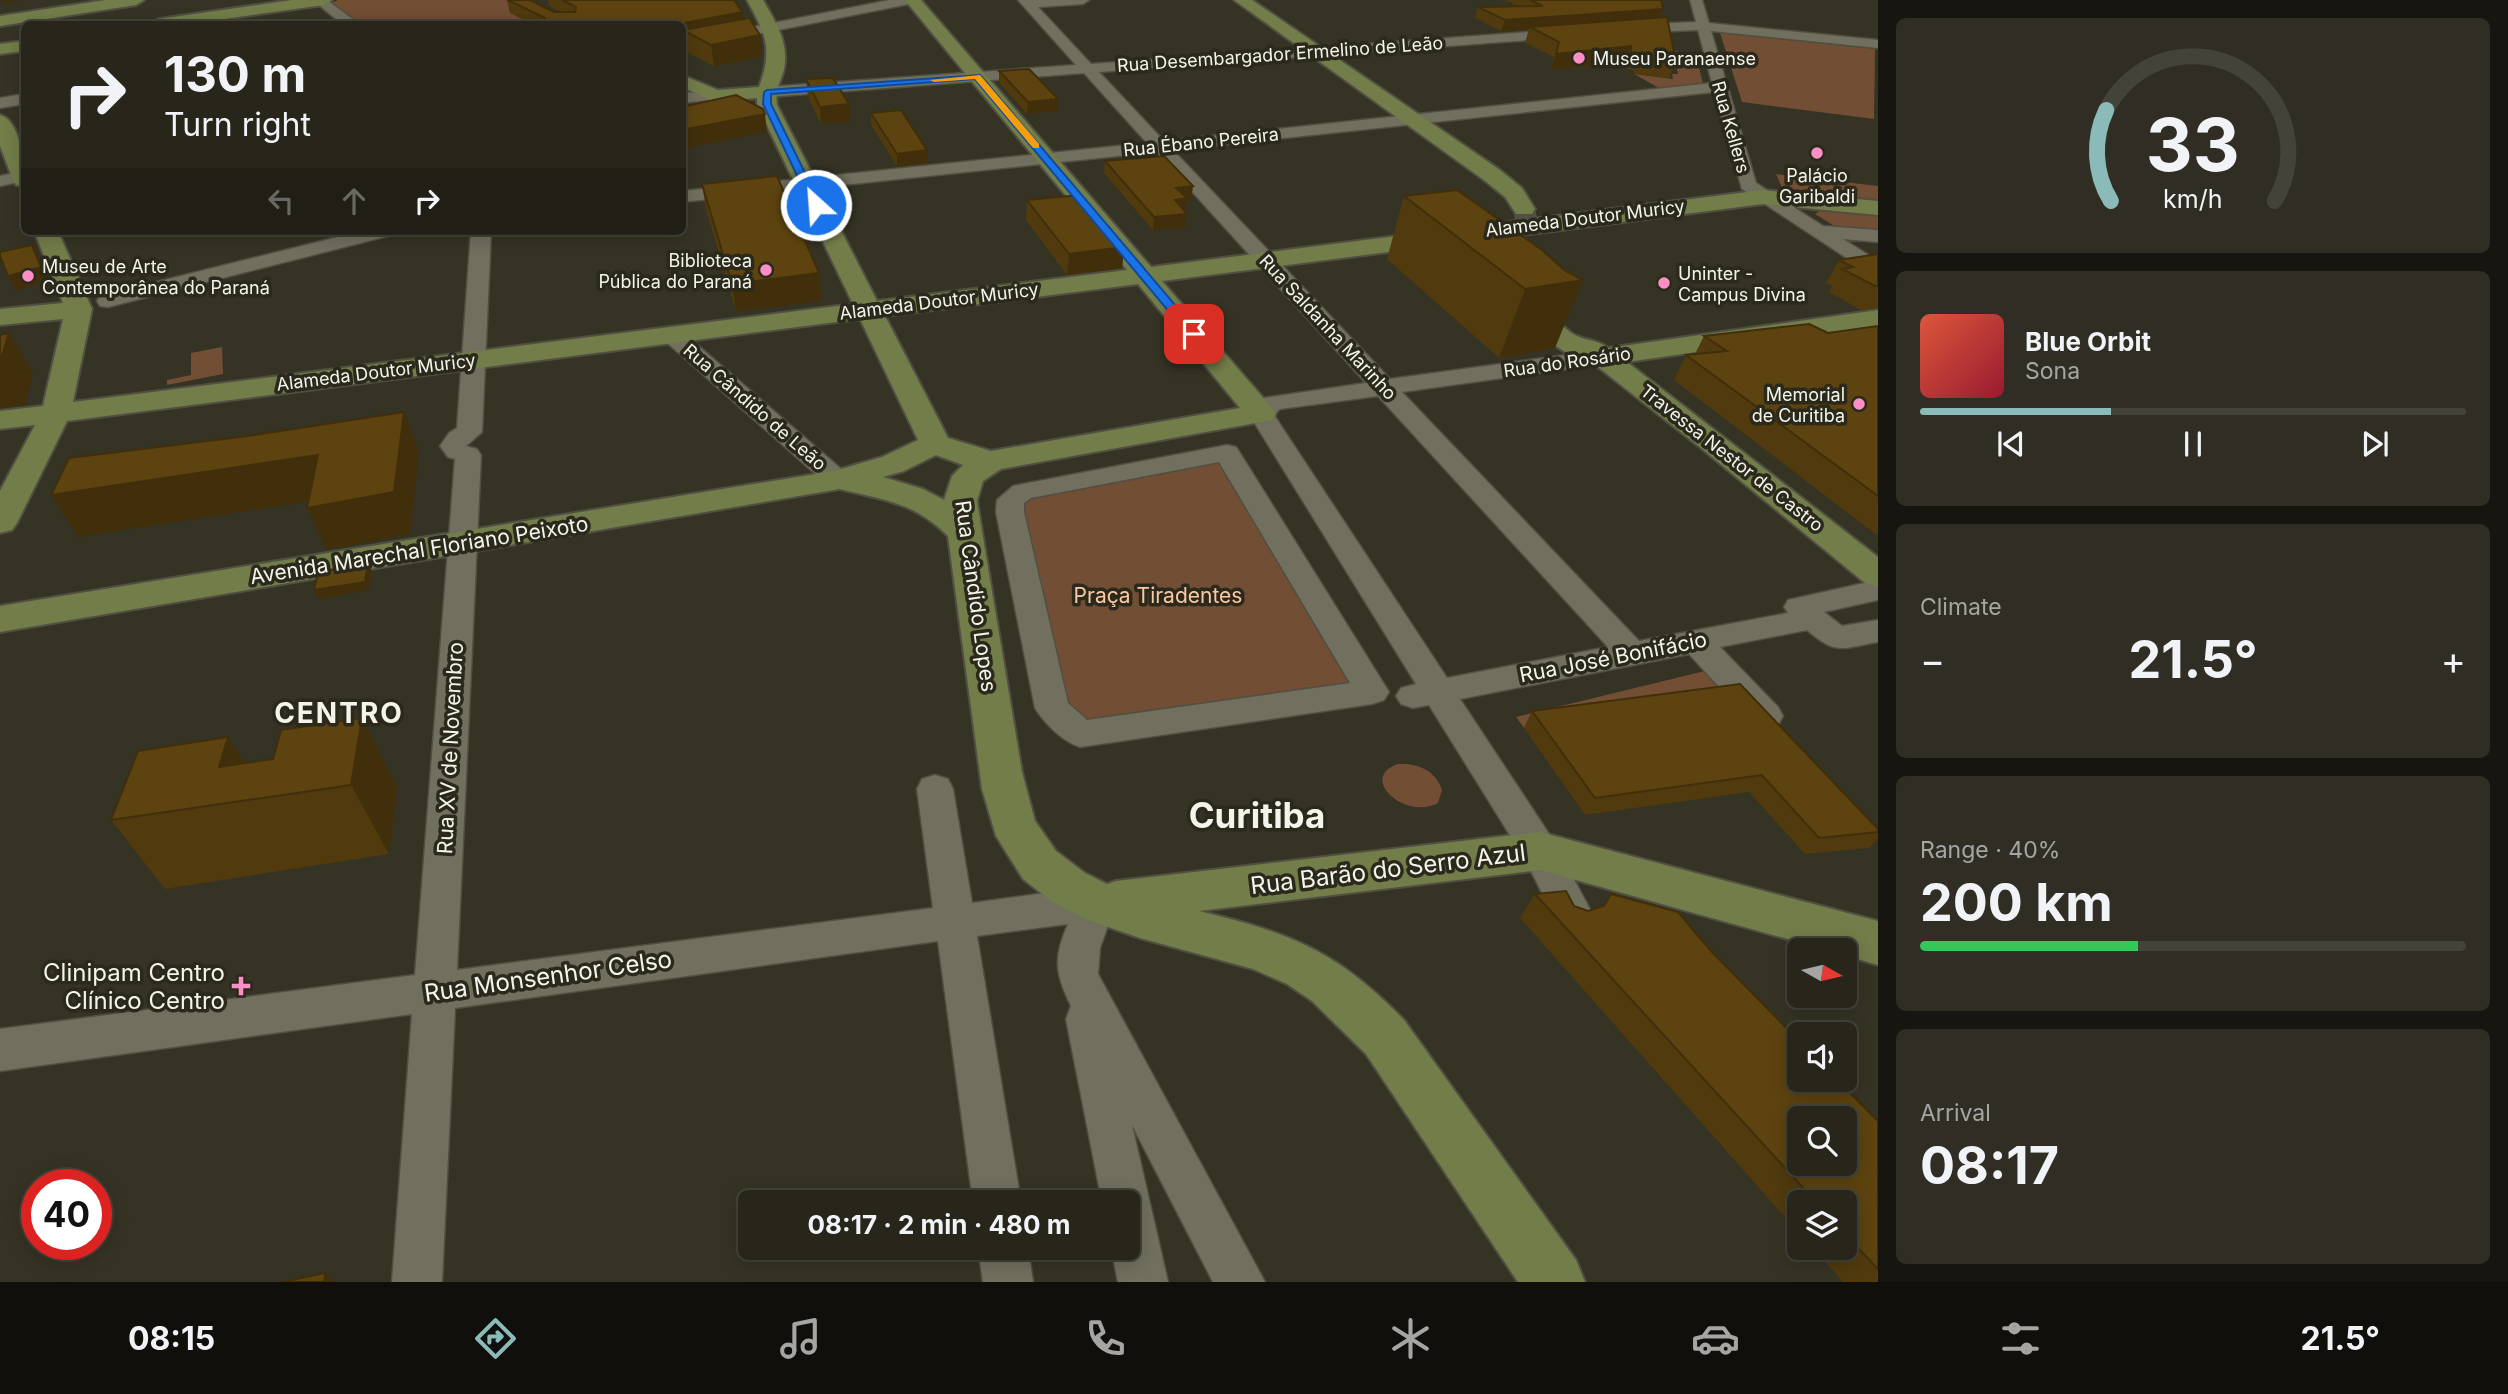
<!DOCTYPE html>
<html lang="en">
<head>
<meta charset="utf-8">
<style>
  body { margin:0; font-family:Inter,sans-serif; background:#302e24; color:#f1f3f6; height:100vh; display:flex; flex-direction:column; font-size:26px; white-space:nowrap }
  * { box-sizing:border-box; margin:0 }
  p { font-size:23px; color:#a5a5a3 }
  .icon { flex:none; width:38px; height:38px; fill:none; stroke:currentColor; stroke-width:2; stroke-linecap:round; stroke-linejoin:round }
  .map { position:relative; flex:1; overflow:hidden }
  .panel { display:flex; flex-direction:column; gap:18px; padding:18px; background:#16150f; width:630px }
  .panel>* { flex:none }
  .banner { position:absolute; left:21px; top:21px; width:665px; height:214px; border-radius:10px; box-shadow:0 4px 18px #0003,0 0 0 2px #44433a; background:#28261b; color:#f1f3f6; overflow:hidden }
  .needle { width:46px; rotate:98deg }
  .buttons { position:absolute; left:1787px; top:938px; display:grid; gap:14px }
  .buttons a { display:grid; place-items:center; width:70px; height:70px; border-radius:10px; background:#28261b; box-shadow:0 4px 18px #0003,0 0 0 2px #44433a; font-size:35px }
  .speed { position:absolute; left:21px; top:1169px; display:flex; gap:14px; font-size:35px; font-weight:700; text-align:center }
  .speed>* { display:grid; place-content:center; width:91px; height:91px; border-radius:50%; background:#28261b; box-shadow:0 4px 18px #0003,0 0 0 2px #44433a; line-height:1 }
  .speed .limit { border:10px solid #d22; background:#fff; color:#111 }
  .pin { position:absolute; display:grid; place-items:center; width:60px; height:60px; color:#fff; margin:-30px; border-radius:14px; box-shadow:0 4px 10px #0006 }
  .me { position:absolute; width:77px; margin:-38px; rotate:334deg; stroke-linejoin:round; filter:drop-shadow(0 0 5px #0008) }
  .turn { display:flex; align-items:center; gap:24px; height:147px; padding:0 28px; font-size:32px }
  .turn .icon { width:91px; height:91px; stroke-width:2.5 }
  .turn b { display:block; font-size:49px; line-height:60px }
  .lanes { display:flex; align-items:center; height:66px; padding:0 28px; background:#0003; justify-content:center; gap:35px; direction:ltr }
  .lanes .off { opacity:.35 }
  .big { font-size:52px; font-weight:700; line-height:1.1 }
  .panel .widget { flex:1; display:flex; flex-direction:column; justify-content:center; gap:10px; min-width:0; padding:0 24px; border-radius:10px; background:#302e24 }
  .panel .dial { align-items:center; gap:0 }
  .dial svg { height:182px; overflow:visible; fill:none; stroke:#44433a; stroke-width:7; stroke-linecap:round; text-anchor:middle }
  .dial text { fill:#f1f3f6; stroke:none }
  .song { display:flex; align-items:center; gap:21px }
  .cover { width:84px; height:84px; border-radius:10px; background:linear-gradient(135deg,hsl(10 70% 55%),hsl(350 70% 35%)) }
  .played { height:7px; border-radius:4px; background:linear-gradient(90deg,#8bbbb9 35%,#44433a 35%) }
  .keys { display:flex; justify-content:space-around; direction:ltr }
  .heat { display:flex; justify-content:space-between; align-items:center; font-size:38px; direction:ltr }
  .charge { height:10px; border-radius:5px; background:linear-gradient(90deg,#34c759 40%,#44433a 0) }
  .trip { position:absolute; left:738px; top:1190px; width:402px; height:70px; border-radius:10px; background:#28261b; box-shadow:0 4px 18px #0003,0 0 0 2px #44433a; font-weight:700; line-height:70px; text-align:center }
  .dock { display:flex; height:112px; justify-content:space-around; align-items:center; background:#100f0b; color:#a5a5a3 }
  .dock .icon { width:49px; height:49px }
  .dock .on { color:#8bbbb9 }
  .dock b { font-size:32px; color:#f1f3f6 }
  main { display:flex; flex:1; min-height:0 }
  .map>svg:first-child { display:block }
  .green { fill:#714e34 }
  .lines { fill:none; stroke-linecap:round; stroke-linejoin:round }
  .secondary-tunnel { stroke:#525042; stroke-width:22; stroke-dasharray:22 10; stroke-linecap:butt }
  .street-casing { stroke:#504f42; stroke-width:3 }
  .secondary-casing { stroke:#504f42; stroke-width:4 }
  .street { fill:#71705f; fill-rule:evenodd }
  .secondary { fill:#727d4a; fill-rule:evenodd }
  .wall { fill:#503a0e }
  .shaded-wall { fill:#412f0b }
  .building { fill:#5d4310; stroke:#412f0b; stroke-width:2; fill-rule:evenodd }
  .route { fill:#1a73e8; stroke:#114b97; stroke-width:2 }
  .slow { fill:#f59e0b }
  .poi-dot { fill:#fc8fc3; stroke:#2b291b; stroke-width:2.5 }
  .labels { text-anchor:middle; dominant-baseline:central; stroke-width:7; stroke-linejoin:round; paint-order:stroke }
  .far-street-label { font-size:18px; fill:#f4f4ea; stroke:#2b291b }
  .far-poi-label { font-size:18px; fill:#f4f4ea; stroke:#2b291b; text-anchor:start }
  .street-label { font-size:21px; fill:#f4f4ea; stroke:#2b291b }
  .park-label { font-size:21px; fill:#f9c8a4; stroke:#2b291b }
  .near-street-label { font-size:24px; fill:#f4f4ea; stroke:#2b291b }
  .near-poi-label { font-size:24px; fill:#f4f4ea; stroke:#2b291b; text-anchor:end }
  .district-label { font-size:28px; font-weight:bold; letter-spacing:2px; fill:#f4f4ea; stroke:#2b291b }
  .town-label { font-size:35px; font-weight:bold; fill:#f4f4ea; stroke:#2b291b }
</style>
</head>
<body>
<main>
<div class="map">
<svg width="1878" height="1282" viewBox="0 0 1878 1282">
  <rect width="100%" height="100%" fill="#353324"/>
  <!-- green -->
  <path class="green" d="M338,0h168l48,24h-196l-29,-20z
    M1720,33l155,16 -1,70 -132,-17z
    M1664,50l31,3 8,30 -44,5 -25,-14 39,5 -1,-5h6l-2,-9 -10,-2z
    M1776,174l102,12v14l-96,-12z
    M1823,209l55,7v18l-37,-4 -26,-16z
    M222,347l1,27 -56,11v-5l24,-5v-22z
    M1227,453l145,239 -292,42 -28,-26 -41,-208z
    M1713,669l29,30 -218,29 -8,-11z
    M1398,764c19,-1 38,6 44,26l-4,13c-32,18 -81,-25 -40,-39z"/>
  <g class="lines">
    <!-- secondary-tunnel -->
    <path class="secondary-tunnel" d="M1524,209l6,31"/>
    <defs>
      <path id="street" d="M327,0l28,21 1,3h-14l-28,-23z
        M890,0h25l-6,4 -227,45v-8z
        M1018,0h71l-6,4 -45,3 53,57 478,-35 7,4 -7,4 -470,35 65,69 548,-58 -14,-53 -71,3 -7,-4 7,-4 69,-3 -6,-22h12l7,23 169,17v8l-167,-17 45,152 67,43 55,4v12l-35,-3 35,22v15l-7,-2 -129,-85 -28,-97 -541,58 217,229 212,-29 8,2 4,5 -4,5 -8,2 -200,28 237,249 149,-28 -4,-6 4,-7 90,-20v20l-54,12 18,14 36,-6v22c-36,6 -41,14 -71,-12l-87,17 58,60 5,9 -5,9 -12,3 -12,-3 -65,-71 -229,45 93,141 40,75 -6,12 -14,5 -14,-5 -33,-66 -97,-156 -16,3 -12,-4 -5,-8 5,-8 15,-4 -167,-270 15,-16 102,-15 -210,-231 -474,50v-11l465,-48 -63,-70 -317,24 -8,-5 8,-5 309,-22zM1378,396l230,251 -161,31 -173,-263 6,-6z
        M715,91l8,5 -3,3 -38,4v-10z
        M24,94v10l-24,4v-10z
        M24,171v10l-24,5v-10z
        M362,231h33l-3,4 -284,72 -8,-1 -3,-5 3,-5z
        M471,231h20l-9,201 -16,14 11,3 4,6 -24,515 476,-62 -16,-119 5,-10 13,-4 13,4 5,10 19,114 124,-17 14,5 6,12 -16,45 -2,26 167,308h-52l-81,-157 36,157h-50l-7,-34h18v-46h-27l-36,-183 5,-13c-16,-33 -18,-48 -3,-82l-91,12 44,266h-48l-35,-261 -483,67 -13,274h-50l20,-268 -412,57v-42l415,-54 40,-516 -7,-2 -8,-11 9,-13 8,-5z
        M672,328l8,2 167,144 4,6 -4,6 -9,2 -9,-2 -165,-146 -3,-5 3,-5z
        M1227,445l9,2 4,6 149,239 -5,8 -12,4 -292,43c-18,-6 -35,-23 -45,-39l-39,-196 1,-12 16,-14 10,-2zM1219,462l131,221 -263,37 -19,-17 -44,-191v-9l7,-5z
        M978,1248h50l5,34h-50z"/>
      <path id="secondary" d="M106,0h38l-8,5 -136,21v-10z
        M292,0h40l-8,5 -135,19h-38l8,-5z
        M747,0h16c13,23 28,45 20,73 -4,11 -8,20 -6,32l100,196 250,-31 -222,-270h16l230,267 612,-77 115,11v14l-115,-11 -601,77 110,127 4,6 -4,6 -271,49 -18,12 -6,20 45,271 13,49 21,30 29,22 22,11 9,-3 424,-49 338,89v44l-34,-10v-5h-17l-287,-80 -341,41c92,22 138,40 205,109l172,240 9,22h-67l-152,-228 -54,-53 -25,-17 -34,-15 -113,-31 -55,-19 -34,-18 -28,-22 -27,-43 -14,-47 -34,-253c-36,-35 -62,-35 -108,-47l-840,143v-26l834,-135 48,-14 36,-17 -58,-121 -793,102 -50,102 -5,7 -12,3v-42l35,-66 -35,4v-18l43,-5 20,-87 -63,6v-16l63,-6 -29,-72h24l34,78 -19,93 780,-98 -96,-199v-7l-42,4 -33,-15v-12l36,15 41,-3c14,-38 7,-52 -12,-87zM1138,284l102,124 -249,43 -43,-13 -63,-122zM936,455l27,10 -11,11 -8,24 -21,-11 -40,-12 21,-6z
        M1234,0h18l248,170 22,18 13,21 -3,5h-16l-11,-17 -21,-17z
        M24,41v10l-24,3v-10z
        M0,115c22,6 24,53 24,71l-8,-1 -3,-5 -13,-34z
        M1522,292c17,4 34,31 51,42 12,7 24,5 35,14l270,-38v16l-251,36 251,195v30l-13,-4 -164,-135 -108,-85 -25,-9 -30,-20 -29,-34 4,-6z"/>
    </defs>
    <!-- street casing -->
    <use href="#street" class="street-casing"/>
    <!-- secondary casing -->
    <use href="#secondary" class="secondary-casing"/>
    <!-- street -->
    <use href="#street" class="street"/>
    <!-- secondary -->
    <use href="#secondary" class="secondary"/>
  </g>
  <!-- wall -->
  <path class="wall" d="M507,0h23l24,12h7l-12,-6 -1,-6h186l9,19 17,16 2,21 -48,10 -29,-15 -1,-13h-2v-14h-150l-22,-11z
    M1504,0h157l2,9 -3,9 16,44 -7,16 -35,-4 -1,-4 -8,-1v-7l-74,8 3,-13 -29,-14 4,-14 -28,2 -26,-13 3,-11 40,-1z
    M999,71l58,40 -30,3 -28,-32z
    M806,79l44,43 -29,2 -13,-27z
    M871,113l56,37v13l-30,3 -26,-41z
    M1105,161l88,25 -2,13 -4,1 -2,11v16l-32,3 -49,-57z
    M702,184l117,89 2,28 -85,10 -30,-102z
    M1404,196l138,54 13,98 -56,10 -112,-99z
    M1027,200l97,47 -2,21 -55,7 -41,-55z
    M1878,254v54l-17,2 -32,-18 3,-6 -6,-3 13,-23z
    M1878,326v210l-204,-156 12,-25 9,-1 9,-18 124,-3z
    M1740,684l138,145v10l-9,9 -64,6 -56,-62 -164,23 -61,-87 8,-17z
    M228,737l16,26 153,25 -8,66 -224,35 -54,-69z
    M1535,894l53,17 15,-5 8,-12 100,57 167,170v161h-35l-30,-34h31v-46h-45v31l-279,-315z"/>
  <!-- shaded-wall -->
  <path class="shaded-wall" d="M2,0h20l-19,3z
    M1663,9l-4,10 -129,8 -1,2 -28,2 4,-11z
    M742,12l2,14 -61,4 1,8h-2v-14h-3z
    M760,35l2,21 -48,10 -3,-21z
    M1631,46l-6,16 -74,8 5,-16z
    M1058,99l-1,12 -30,3 1,-12z
    M849,104l1,18 -29,2 -1,-17z
    M765,114l2,18 -85,17v-19z
    M927,150v13l-30,3v-12z
    M1193,186l-2,13 -4,1 -2,12 -12,1 3,-25z
    M1187,214l-2,13 -32,3 1,-13z
    M301,231h11l-10,3z
    M32,245l7,14 10,22 -33,9 -8,-14z
    M1124,247l-2,21 -55,7 2,-21z
    M819,273l2,28 -85,10 -4,-27z
    M1583,280l-28,68 -56,10 26,-69z
    M9,333l24,41 -8,31 -25,3v-45z
    M404,412l15,40 -9,82 -83,16 -20,-42z
    M318,455l18,42 -258,40 -27,-42z
    M368,563l4,8 -3,19 -50,9 -5,-9z
    M362,718l35,70 -8,66 -38,-69z
    M228,737l38,60 -47,-30z
    M325,1273l10,9h-11z"/>
  <!-- building -->
  <path class="building" d="M508,0h22l24,12h21l1,-5 -14,-7h172l8,12 -63,12h-133l-1,-6z
    M1530,0h131l2,9 -158,11 -27,-13 65,-1z
    M1667,17l9,45 -36,-4 -1,-4 -8,-1v-7l-75,8 3,-12 -29,-15z
    M749,18l11,17 -49,10 -28,-15z
    M1029,69l29,30 -30,3 -29,-31z
    M833,78l16,26 -29,3 -14,-28z
    M736,95l27,14 2,5 -83,16v-23z
    M901,110l26,40 -30,4 -26,-41z
    M1164,156l29,30 -17,2 11,10 -12,2 12,14 -33,3 -49,-56z
    M777,176l42,97 -87,11 -30,-100z
    M1457,190l85,60 22,20 19,10 -58,9 -121,-93z
    M1080,195l44,52 -55,7 -42,-54z
    M32,245l9,22 -33,9 -8,-20v-4z
    M1878,254v32h-3l-33,-17 11,-2 -14,-7z
    M1809,324l19,9 50,-7v170l-192,-141 41,-4 -23,-15z
    M9,333l-9,30v-28z
    M404,412l-10,80 -87,16 11,-53 -267,40 18,-37 179,-22z
    M368,563l-3,19 -51,8 4,-18z
    M1740,684l138,145v3l-59,6 -57,-63 -167,23 -63,-87z
    M362,718l-11,67 -240,35 27,-69 90,-14 -9,30 54,-8 8,-29z
    M1566,891l8,15 14,5 16,-5 7,-12 67,18 33,39 88,90v39h38l41,41v148l-34,-36v-31h-28l-281,-308zM1799,1118h45v46h-45z
    M325,1273l-1,9h-41z"/>
  <!-- route -->
  <path class="route" d="M980,75l218,257v5h-8l-215,-258 -204,15v10l50,101 -5,3 -5,-3 -48,-101 1,-12 3,-2z"/>
  <!-- slow -->
  <path class="slow" d="M980,75l59,69v4h-6l-58,-69 -41,3 -4,-2z"/>
  <!-- markers -->
  <g class="poi-dot">
    <circle cx="1579" cy="58" r="7"/>
    <circle cx="1817" cy="153" r="7"/>
    <circle cx="766" cy="270" r="7"/>
    <circle cx="28" cy="276" r="7"/>
    <circle cx="1664" cy="283" r="7"/>
    <circle cx="1859" cy="404" r="7"/>
    <path d="M237.5 975.5h7v7h7v7h-7v7h-7v-7h-7v-7h7z"/>
  </g>
  <g class="labels">
    <!-- far-street labels -->
    <g class="far-street-label">
      <text transform="translate(1280 54) rotate(-4)">Rua Desembargador Ermelino de Leão</text>
      <text transform="translate(1731 127) rotate(74)">Rua Kellers</text>
      <text transform="translate(1201 142) rotate(-6)">Rua Ébano Pereira</text>
      <text transform="translate(1585 218) rotate(-7)">Alameda Doutor Muricy</text>
      <text transform="translate(939 301) rotate(-7)">Alameda Doutor Muricy</text>
      <text transform="translate(1328 327) rotate(47)">Rua Saldanha Marinho</text>
      <text transform="translate(1567 362) rotate(-8)">Rua do Rosário</text>
      <text transform="translate(376 372) rotate(-7)">Alameda Doutor Muricy</text>
      <text transform="translate(755 407) rotate(41)">Rua Cândido de Leão</text>
      <text transform="translate(1732 458) rotate(38)">Travessa Nestor de Castro</text>
    </g>
    <!-- far-poi labels -->
    <g class="far-poi-label">
      <text x="1593" y="58">Museu Paranaense</text>
      <text x="1817" y="175" text-anchor="middle">Palácio<tspan x="1817" dy="21">Garibaldi</tspan></text>
      <text x="752" y="260" text-anchor="end">Biblioteca<tspan x="752" dy="21">Pública do Paraná</tspan></text>
      <text x="42" y="266">Museu de Arte<tspan x="42" dy="21">Contemporânea do Paraná</tspan></text>
      <text x="1678" y="273">Uninter -<tspan x="1678" dy="21">Campus Divina</tspan></text>
      <text x="1845" y="394" text-anchor="end">Memorial<tspan x="1845" dy="21">de Curitiba</tspan></text>
    </g>
    <!-- street labels -->
    <g class="street-label">
      <text transform="translate(419 550) rotate(-9)">Avenida Marechal Floriano Peixoto</text>
      <text transform="translate(976 596) rotate(82)">Rua Cândido Lopes</text>
      <text transform="translate(1613 657) rotate(-11)">Rua José Bonifácio</text>
      <text transform="translate(450 748) rotate(-87)">Rua XV de Novembro</text>
    </g>
    <!-- park labels -->
    <g class="park-label">
      <text x="1158" y="595">Praça Tiradentes</text>
    </g>
    <!-- near-street labels -->
    <g class="near-street-label">
      <text transform="translate(1388 869) rotate(-7)">Rua Barão do Serro Azul</text>
      <text transform="translate(548 976) rotate(-8)">Rua Monsenhor Celso</text>
    </g>
    <!-- near-poi labels -->
    <g class="near-poi-label">
      <text x="225" y="972">Clinipam Centro<tspan x="225" dy="28">Clínico Centro</tspan></text>
    </g>
    <!-- district labels -->
    <g class="district-label">
      <text x="339" y="713">CENTRO</text>
    </g>
    <!-- town labels -->
    <g class="town-label">
      <text x="1257" y="815">Curitiba</text>
    </g>
  </g>
</svg>
<div class="buttons">
<a><svg class="needle" viewBox="-14 -14 28 28"><path d="M0-13l5 13h-10z" fill="#e53935"/><path d="M0 13l5-13h-10z" fill="#a5a5a3"/></svg></a>
<a><svg class="icon" aria-label="sound" viewBox="0 0 24 24"><path d="M4 9h4l5-4v14l-5-4H4zM17 9q2 3 0 6"/></svg></a>
<a><svg class="icon" aria-label="search" viewBox="0 0 24 24"><circle cx="10" cy="10" r="6"/><path d="M15 15l6 6"/></svg></a>
<a><svg class="icon" aria-label="layers" viewBox="0 0 24 24"><path d="M12 4l9 5-9 5-9-5zM3 14l9 5 9-5"/></svg></a>
</div>
<div class="speed"><div class="limit">40</div></div>
<div class="pin" style="left:1194px;top:334px;background:#d93025"><svg class="icon" aria-label="arrive" viewBox="0 0 24 24"><path d="M6 21V4h12l-3 4 3 4H6"/></svg></div>
<svg class="me" style="left:816px;top:205px" viewBox="-20 -20 40 40"><circle r="17" fill="#1a73e8" stroke="#fff" stroke-width="3"/><path d="M0-11L8 9 0 5-8 9z" fill="#fff"/></svg>
<div class="trip">08:17 · 2 min · 480 m</div>
<div class="banner">
<div class="turn"><svg class="icon" aria-label="right" viewBox="0 0 24 24"><path d="M7 20v-9h11M14 6l5 5-5 5"/></svg><div><b>130 m</b>Turn right</div></div>
<div class="lanes"><svg class="icon off" aria-label="left" viewBox="0 0 24 24"><path d="M17 20v-9H6M10 6l-5 5 5 5"/></svg><svg class="icon off" aria-label="ahead" viewBox="0 0 24 24"><path d="M12 20V5M6 11l6-6 6 6"/></svg><svg class="icon" aria-label="right" viewBox="0 0 24 24"><path d="M7 20v-9h11M14 6l5 5-5 5"/></svg></div>
</div>
</div>
<section class="panel">
<div class="widget dial"><svg viewBox="0 0 100 80">
<path d="M14 69A42 42 0 1 1 86 69"/>
<path d="M14 69A42 42 0 0 1 12 29" stroke="#8bbbb9"/>
<text x="50" y="56" font-size="32" font-weight="700">33</text>
<text x="50" y="72" font-size="11">km/h</text>
</svg></div>
<div class="widget">
<div class="song"><i class="cover"></i><div><b>Blue Orbit</b><p>Sona</p></div></div>
<div class="played"></div>
<div class="keys"><svg class="icon" aria-label="previous" viewBox="0 0 24 24"><path d="M18 5L8 12l10 7zM5 5v14"/></svg><svg class="icon" aria-label="pause" viewBox="0 0 24 24"><path d="M8 5v14M16 5v14"/></svg><svg class="icon" aria-label="next" viewBox="0 0 24 24"><path d="M6 5l10 7-10 7zM19 5v14"/></svg></div>
</div>
<div class="widget"><p>Climate</p>
<div class="heat"><a>−</a><b class="big">21.5°</b><a>+</a></div>
</div>
<div class="widget"><p>Range · 40%</p><b class="big">200 km</b><div class="charge"></div></div>
<div class="widget"><p>Arrival</p><b class="big">08:17</b></div>
</section>
</main>
<nav class="dock">
<b>08:15</b>
<svg class="icon on" aria-label="directions" viewBox="0 0 24 24"><path d="M12 3l9 9-9 9-9-9zM9 14v-3h6M13 9l2 2-2 2"/></svg>
<svg class="icon" aria-label="music" viewBox="0 0 24 24"><path d="M9 18V5l10-2v13"/><circle cx="6" cy="18" r="3"/><circle cx="16" cy="16" r="3"/></svg>
<svg class="icon" aria-label="phone" viewBox="0 0 24 24"><path d="M5 4h4l2 5-3 2q2 4 5 5l2-3 5 2v4C11 20 4 13 5 4z"/></svg>
<svg class="icon" aria-label="climate" viewBox="0 0 24 24"><path d="M12 3v18M4 7l16 10M4 17L20 7"/></svg>
<svg class="icon" aria-label="car" viewBox="0 0 24 24"><path d="M5 17H2v-5l4-1 3-4h7l3 4 3 1v5h-3M9 17h6M6 11h13"/><circle cx="7" cy="17" r="2"/><circle cx="17" cy="17" r="2"/></svg>
<svg class="icon" aria-label="filters" viewBox="0 0 24 24"><path d="M4 7h16M4 17h16"/><circle cx="9" cy="7" r="2"/><circle cx="15" cy="17" r="2"/></svg>
<b>21.5°</b>
</nav>
</body>
</html>
